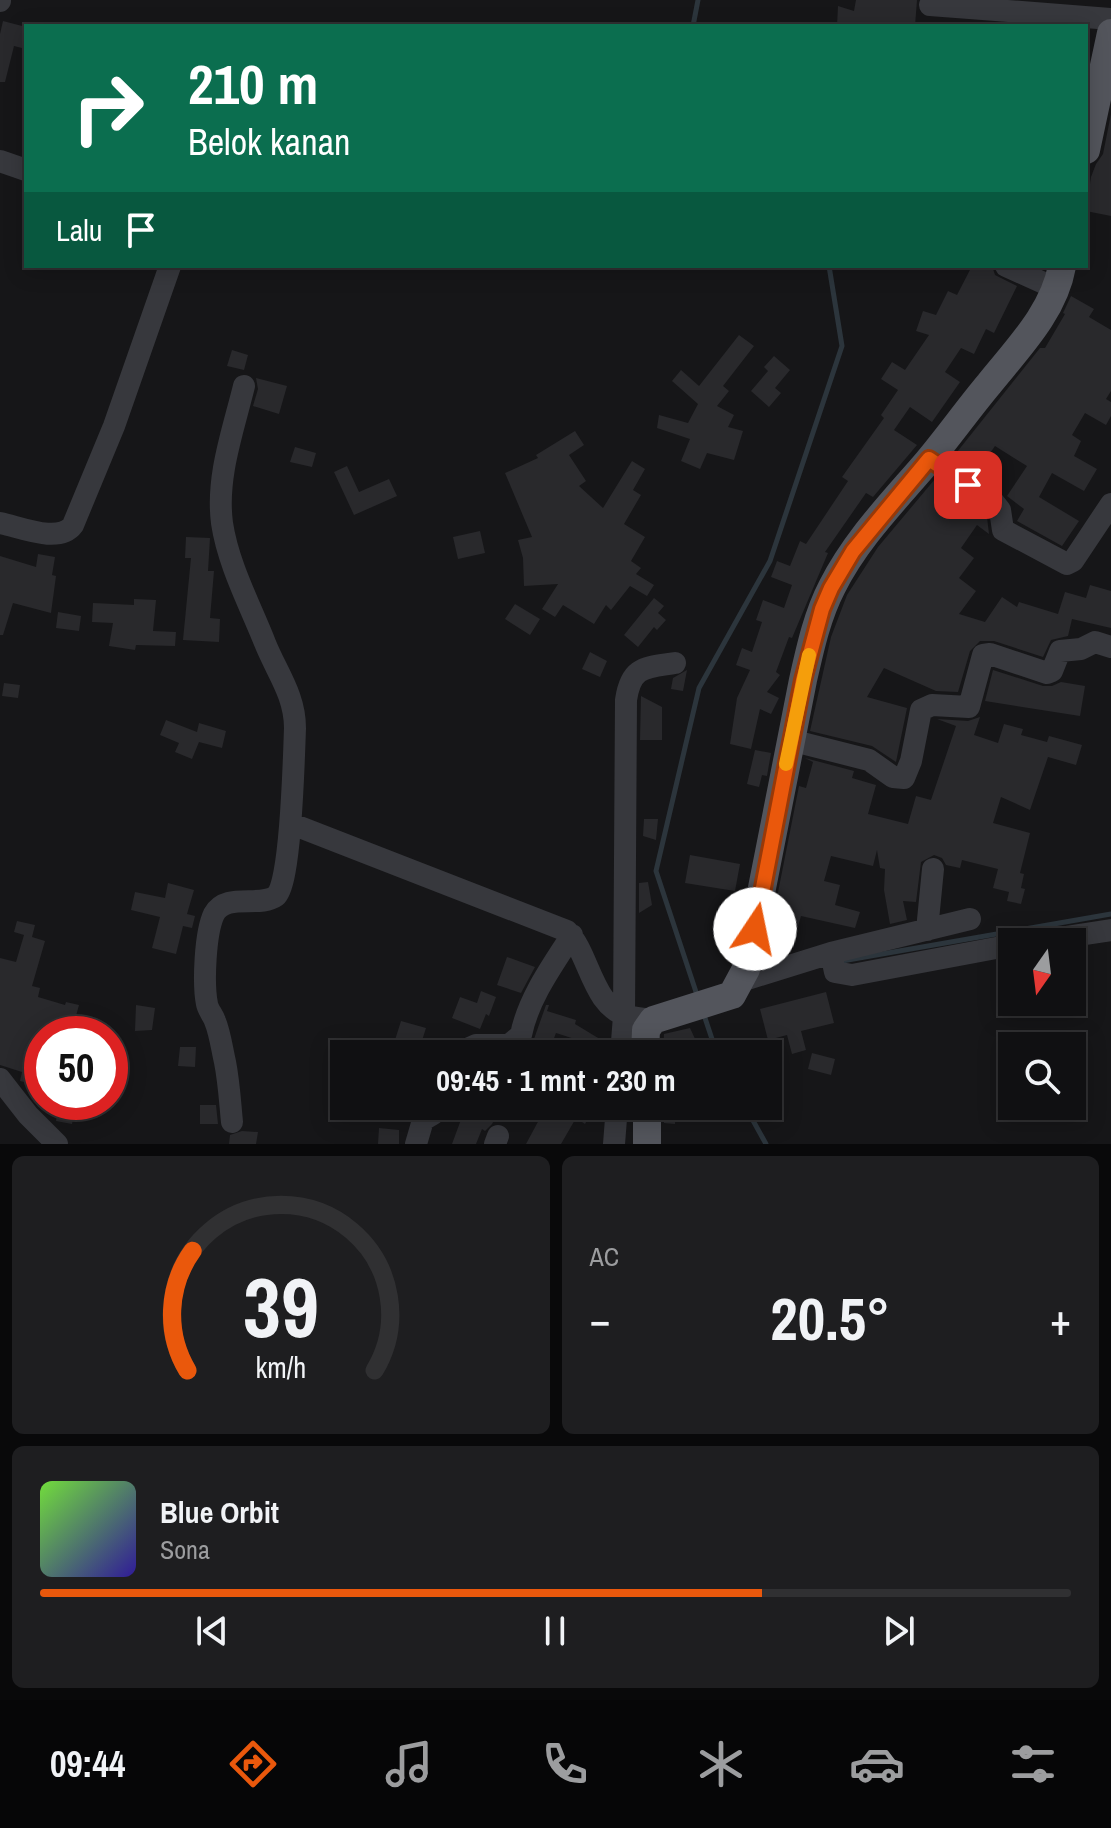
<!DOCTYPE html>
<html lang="id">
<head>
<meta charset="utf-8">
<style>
  body { margin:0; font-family:"Archivo Narrow",sans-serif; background:#1e1e20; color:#f1f3f6; height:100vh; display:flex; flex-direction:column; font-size:30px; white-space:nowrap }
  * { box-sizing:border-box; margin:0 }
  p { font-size:26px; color:#9c9d9f }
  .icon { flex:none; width:44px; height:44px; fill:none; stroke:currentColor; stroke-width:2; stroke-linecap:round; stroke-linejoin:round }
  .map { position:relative; height:1144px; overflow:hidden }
  .sheet { display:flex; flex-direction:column; gap:12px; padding:12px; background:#09090a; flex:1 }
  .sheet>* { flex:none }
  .hud { position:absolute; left:24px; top:24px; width:1064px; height:244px; border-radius:0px; box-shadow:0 4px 20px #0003,0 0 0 2px #303032; background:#0b6e4f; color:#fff; overflow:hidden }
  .needle { width:52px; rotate:194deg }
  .tools { position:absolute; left:998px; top:928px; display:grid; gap:16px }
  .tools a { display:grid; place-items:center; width:88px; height:88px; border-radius:0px; background:#101012; box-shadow:0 4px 20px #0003,0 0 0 2px #303032; font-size:40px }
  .speed { position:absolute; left:24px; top:1016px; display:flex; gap:16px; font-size:40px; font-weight:700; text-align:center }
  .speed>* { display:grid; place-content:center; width:104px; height:104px; border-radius:50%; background:#101012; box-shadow:0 4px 20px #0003,0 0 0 2px #303032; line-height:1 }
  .speed .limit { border:12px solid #d22; background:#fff; color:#111 }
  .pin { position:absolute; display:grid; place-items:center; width:68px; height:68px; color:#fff; margin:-34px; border-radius:16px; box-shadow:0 4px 12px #0006 }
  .me { position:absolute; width:88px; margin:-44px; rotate:11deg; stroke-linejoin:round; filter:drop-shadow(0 0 6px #0008) }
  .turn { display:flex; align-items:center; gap:28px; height:168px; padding:0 32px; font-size:36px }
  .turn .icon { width:104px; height:104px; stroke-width:2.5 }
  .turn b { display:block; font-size:56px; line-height:68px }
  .then { display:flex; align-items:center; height:76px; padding:0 32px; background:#0003; gap:16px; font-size:30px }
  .big { font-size:60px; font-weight:700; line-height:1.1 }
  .sheet .widget { flex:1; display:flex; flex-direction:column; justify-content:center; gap:12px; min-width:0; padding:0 28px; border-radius:12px; background:#1e1e20 }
  .sheet .dial { align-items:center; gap:0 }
  .dial svg { height:208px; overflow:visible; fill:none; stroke:#303032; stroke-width:7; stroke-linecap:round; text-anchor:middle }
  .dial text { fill:#f1f3f6; stroke:none }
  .song { display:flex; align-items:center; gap:24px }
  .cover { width:96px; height:96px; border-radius:12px; background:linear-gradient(135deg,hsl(100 70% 55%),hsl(250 70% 35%)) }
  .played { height:8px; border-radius:4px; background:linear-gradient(90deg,#ea580c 70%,#303032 70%) }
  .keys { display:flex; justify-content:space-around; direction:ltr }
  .heat { display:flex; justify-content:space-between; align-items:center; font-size:44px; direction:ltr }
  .sheet .tiles { flex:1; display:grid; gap:12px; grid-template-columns:1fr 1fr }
  .widget:last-child { grid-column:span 2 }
  .trip { position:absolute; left:330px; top:1040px; width:452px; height:80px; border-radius:0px; background:#101012; box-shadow:0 4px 20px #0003,0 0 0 2px #303032; font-weight:700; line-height:80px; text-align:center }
  .dock { display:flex; height:128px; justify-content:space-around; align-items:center; background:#060607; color:#9c9d9f }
  .dock .icon { width:56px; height:56px }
  .dock .current { color:#ea580c }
  .dock b { font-size:36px; color:#f1f3f6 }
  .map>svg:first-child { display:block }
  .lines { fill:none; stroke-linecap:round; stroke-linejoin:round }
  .stream { stroke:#2c353c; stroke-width:5 }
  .building { fill:#29292c }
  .minor { stroke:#37383d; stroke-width:22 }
  .major { stroke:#53555c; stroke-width:28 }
  .route-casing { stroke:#983908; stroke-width:20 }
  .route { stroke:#ea580c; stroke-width:14 }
  .slow { stroke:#f59e0b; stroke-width:14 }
</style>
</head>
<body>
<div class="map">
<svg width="1111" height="1144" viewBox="0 0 1111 1144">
  <rect width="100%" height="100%" fill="#161618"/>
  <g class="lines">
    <!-- stream -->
    <path class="stream" d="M693,26l5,-26
      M842,961l269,-47
      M698,998l-42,-127 43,-183 71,-127 72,-215 -13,-80
      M704,1015l13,39
      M745,1106l21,38"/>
  </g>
  <!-- building -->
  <path class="building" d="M856,0h61l-2,26h-78l1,-20 16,5z
    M3,21l23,6v22l-12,-3 -9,36h-5v-48z
    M1111,114v102l-25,-5 5,-34 5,-13 7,-10z
    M972,266h20l3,9 22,11 -23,47 -8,-4 -12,25 -13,-6 -16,24 15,10 -28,40 -22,-15 -16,23 23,15 -44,52 -7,-4 -41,59 3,1 -36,85 -3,-1 -13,35 4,3 -13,17 12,6 -8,16 -11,-5 -9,40 -21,-5 7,-46 13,-28 -14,-5 6,-17 10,4 10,-30 -6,-2 7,-20 21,8 8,-23 -21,-8 6,-16 13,5 10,-25 6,3 42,-63 -6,-4 42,-59 -3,-3 17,-25 -17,-11 11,-17 13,8 24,-35 -13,-4 7,-20 13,4 12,-24 9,4z
    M1071,296l23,13 -5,8 22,13v61l-5,8 5,3v14l-5,9 -21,-12 -13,22 9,6 -7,15 23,13 -13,22 -32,-18 -13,24 40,24 -17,25 -45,-25 7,-12 -17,-13 20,-30 -32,-20 -18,26 -24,-15 87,-109h5l20,-34 -2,-1z
    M739,335l15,11 -31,40 6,5 -12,15 17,9 -6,12 15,4 -9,29 -27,-7 -7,16 -19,-8 9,-22 -33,-11 2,-13 29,8 10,-19 -26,-23 9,-11 18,16z
    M232,350l16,5 -4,15 -17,-4z
    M774,356l16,14 -15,18 6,5 -12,14 -18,-16 17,-20 -4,-4z
    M256,378l31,8 -8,28 -26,-8 5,-17z
    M575,431l9,14 -15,10 17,26 -7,5 24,22 29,-47 13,8 -12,21 8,5 -17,29 21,13 -14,24 10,7 -5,6 18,11 -7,11 -17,-10 -19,24 -5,-5 -12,19 -31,-19 -8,12 -13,-8 16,-25 -34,2 -1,-28 -5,-18 14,-3 -27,-64 33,-15 -2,-3z
    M295,447l21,6 -4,14 -22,-5z
    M347,466l12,26 30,-13 8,17 -43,19 -20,-43z
    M935,479l45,28v5l7,5 2,17 -12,-9 -16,23 13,10 -15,20 17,13 -17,23 26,8 17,-25 15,10 2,-5 39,12 7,-22 21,6 4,-13 21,6v37l-39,-9 -4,17 -17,4 -8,17 -49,-16h-14l-10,10 -12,41 -22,-1 -52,-23 -17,29 40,11 -11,54 -24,-16 -62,-15 21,-94 16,-42 31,-48z
    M480,531l5,22 -27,6 -5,-22z
    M186,537l24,1 -2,33h6l-4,47 10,1 -1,23 -36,-2 8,-82h-6z
    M38,554l17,3 -3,18 4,1 -5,37 -38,-10 -10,32h-3v-79l36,11z
    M654,598l10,8 -6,7 8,7 -9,10 -3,-3 -16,20 -14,-12z
    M134,599l22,1 -3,31 23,1 -1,14 -39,-1 -1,5 -26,-4 4,-23 -21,-1 1,-19 41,2z
    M515,604l25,15 -10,16 -25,-16z
    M58,612l23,4 -2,15 -23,-3z
    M590,652l17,9 -7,16 -18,-8z
    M687,670l-4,21 -12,-2 2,-11z
    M993,670l50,16h9l9,-4 24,4 -5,30 -95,-15z
    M4,683l16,2 -2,13 -16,-2z
    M641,696l21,11v33h-22z
    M980,717l-6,18 24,8 6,-19 19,5 -2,6 26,7 2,-6 33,9 -6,20 -28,-8 -18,53 -29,-13 -8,26 37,10 -10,40 4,1 -3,14 4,1 -4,15 -14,-3 2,-9 -16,-4 5,-19 -36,-9 -2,8 -14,-3 -4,-7 -8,-3 -13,7 -5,40 -13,-1 4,19 -17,4 -6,-34 1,-21 -5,-1 -3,-18 -4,16 -42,-10 -7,25 16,4 -5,20 25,7 -5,16 -54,-12 -7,24 -6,-2 -4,15 -17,-5 32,-162 7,2 7,-26 -8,-4 49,13 -2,7 24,7 -8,29 40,10 8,-28 15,4 25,-74 -19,-7 31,2z
    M166,720l31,12 2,-9 27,8 -4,17 -23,-6 -7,17 -17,-7 4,-9 -19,-8z
    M755,750l16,3 -4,23 -5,-1 -3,12 -12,-3z
    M644,819h14l-2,21 -13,-4z
    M690,855l50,9 -5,27 -50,-8z
    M648,882l4,23 -13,8v-30z
    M168,883l26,7 -7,24 8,2 -3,12 -9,-2 -7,28 -24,-6 8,-31 -29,-7 4,-18 30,6z
    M17,921l18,4 -3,12 13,4 -13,45 8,2 -2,9 27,8 1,-3 13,3 -8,29h-29v52l-22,-5 2,-9 -22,-7v-107l16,4 8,-27 -10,-3z
    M507,957l28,10 -14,26 -24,-8z
    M481,991l15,6 -7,19 -3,-2 -6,15 -28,-11 8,-21 17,6z
    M826,992l8,31 -33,8 5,19 -14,4 -5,-19 -19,5 -8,-31z
    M136,1005l19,3 -3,22 -17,1z
    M546,1005h3l-2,6 29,9 -1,4 33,20 -4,10h-31l8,-13 -25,-8 -5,13 -17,-7z
    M401,1021l25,7 -6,19 -25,-7z
    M690,1028l12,26h-39l1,-20z
    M180,1047h16l-1,20 -17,-1z
    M812,1053l23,6 -4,16 -23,-6z
    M59,1104l16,2 -3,18 -16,-3z
    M200,1105h16l2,19h-18z
    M466,1106h21l11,6 -6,12 -7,7 -3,-2 -6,15h-24z
    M555,1106h40l-10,18 -9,-6 -15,26h-35l14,-26 4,2 5,-9 12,7 4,-6z
    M664,1106h12l-1,18 -11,-1z
    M379,1128l20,2v14h-21z
    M242,1131l16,1 -2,12h-27l1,-9z"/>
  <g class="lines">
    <!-- minor -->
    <path class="minor" d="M0,1v-1
      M930,5l181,14
      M0,161l26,9
      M1006,266l51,23
      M929,459l60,37 11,14 3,20 64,34 6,-3 38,-57
      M0,523c20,4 59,21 73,2l41,-99 56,-160
      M790,740l79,20 24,17 11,1 7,-17 10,-51 11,-5 37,2 14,-52 7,-1 57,19 5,-2 8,-20 21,-2 14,-7 16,5
      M292,824l275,107c23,23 25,76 61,85 7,2 17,3 25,4
      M927,930l6,-61
      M1033,942l78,-12
      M831,953l139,-34
      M741,981l90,-28 4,19 17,3 160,-30
      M456,1054l20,-9h33l12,-10c7,-36 31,-69 51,-100
      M621,1054l3,-38 2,-316c5,-34 19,-32 49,-37
      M0,1079l28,36 29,29
      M232,1122c-2,-20 -3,-40 -7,-60 -3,-13 -5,-29 -10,-41 -2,-6 -7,-11 -8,-17 -4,-20 -2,-71 7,-90 12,-22 45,-6 62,-18 15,-12 18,-143 19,-168 0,-33 -18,-55 -30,-85 -15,-38 -37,-79 -43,-120 -6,-46 11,-92 22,-137
      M416,1144l7,-24 10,-6 4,-8
      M495,1144l3,-8
      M614,1144l3,-38"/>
    <!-- major -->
    <path class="major" d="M1086,150l25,-117
      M645,1054l1,-24 7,-10 79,-25 14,-26 57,-289c7,-31 14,-64 29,-93 24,-48 62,-86 96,-126 21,-25 40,-52 61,-77 28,-35 65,-72 73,-118
      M647,1106v38"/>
  </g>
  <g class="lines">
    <defs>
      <path id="route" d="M755,929l48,-249 19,-71 9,-21 22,-37 76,-92 39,26"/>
    </defs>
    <!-- route casing -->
    <use href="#route" class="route-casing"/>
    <!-- route -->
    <use href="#route" class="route"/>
    <!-- slow -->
    <path class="slow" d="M786,764l23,-109"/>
  </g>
</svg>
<div class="tools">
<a><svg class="needle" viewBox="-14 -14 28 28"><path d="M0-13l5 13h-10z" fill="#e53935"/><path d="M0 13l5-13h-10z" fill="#9c9d9f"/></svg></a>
<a><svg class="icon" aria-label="search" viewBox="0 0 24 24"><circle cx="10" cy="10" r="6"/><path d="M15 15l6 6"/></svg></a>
</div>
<div class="speed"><div class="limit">50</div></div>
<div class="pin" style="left:968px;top:485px;background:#d93025"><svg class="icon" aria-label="arrive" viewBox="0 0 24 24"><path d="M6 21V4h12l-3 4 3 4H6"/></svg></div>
<svg class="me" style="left:755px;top:929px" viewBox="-20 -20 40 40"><circle r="19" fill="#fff"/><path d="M0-13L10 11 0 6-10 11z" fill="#ea580c"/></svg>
<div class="trip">09:45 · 1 mnt · 230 m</div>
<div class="hud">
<div class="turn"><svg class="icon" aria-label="right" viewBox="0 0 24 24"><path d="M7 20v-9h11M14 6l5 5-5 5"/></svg><div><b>210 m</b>Belok kanan</div></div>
<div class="then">Lalu<svg class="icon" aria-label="arrive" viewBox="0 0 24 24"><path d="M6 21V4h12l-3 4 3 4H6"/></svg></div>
</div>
</div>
<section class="sheet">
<div class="tiles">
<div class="widget dial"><svg viewBox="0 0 100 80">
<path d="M14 69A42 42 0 1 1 86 69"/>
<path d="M14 69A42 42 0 0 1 16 23" stroke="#ea580c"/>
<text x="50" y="56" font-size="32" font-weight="700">39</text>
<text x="50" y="72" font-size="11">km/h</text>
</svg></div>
<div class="widget"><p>AC</p>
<div class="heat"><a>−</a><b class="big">20.5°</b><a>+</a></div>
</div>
<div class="widget">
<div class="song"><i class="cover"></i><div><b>Blue Orbit</b><p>Sona</p></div></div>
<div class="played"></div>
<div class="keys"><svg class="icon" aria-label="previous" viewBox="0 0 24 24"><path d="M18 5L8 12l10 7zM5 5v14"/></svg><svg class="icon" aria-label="pause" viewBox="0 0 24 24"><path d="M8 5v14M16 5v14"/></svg><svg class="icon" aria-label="next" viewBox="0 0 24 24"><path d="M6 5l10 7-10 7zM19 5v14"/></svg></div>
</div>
</div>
</section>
<nav class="dock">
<b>09:44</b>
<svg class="icon current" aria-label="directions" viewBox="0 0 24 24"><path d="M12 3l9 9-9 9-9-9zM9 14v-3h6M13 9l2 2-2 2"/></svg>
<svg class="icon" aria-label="music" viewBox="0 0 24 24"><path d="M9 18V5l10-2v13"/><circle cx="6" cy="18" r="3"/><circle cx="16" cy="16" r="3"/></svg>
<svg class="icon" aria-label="phone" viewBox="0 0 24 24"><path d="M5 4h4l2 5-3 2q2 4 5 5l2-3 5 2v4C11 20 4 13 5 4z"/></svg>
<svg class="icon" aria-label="climate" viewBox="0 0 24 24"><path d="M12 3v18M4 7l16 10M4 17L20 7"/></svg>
<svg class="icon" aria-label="car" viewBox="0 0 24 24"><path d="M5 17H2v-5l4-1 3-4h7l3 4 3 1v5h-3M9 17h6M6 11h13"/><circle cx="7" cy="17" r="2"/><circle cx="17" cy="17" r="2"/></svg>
<svg class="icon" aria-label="filters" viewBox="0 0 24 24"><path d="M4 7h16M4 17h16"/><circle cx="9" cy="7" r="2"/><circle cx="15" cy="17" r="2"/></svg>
</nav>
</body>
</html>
